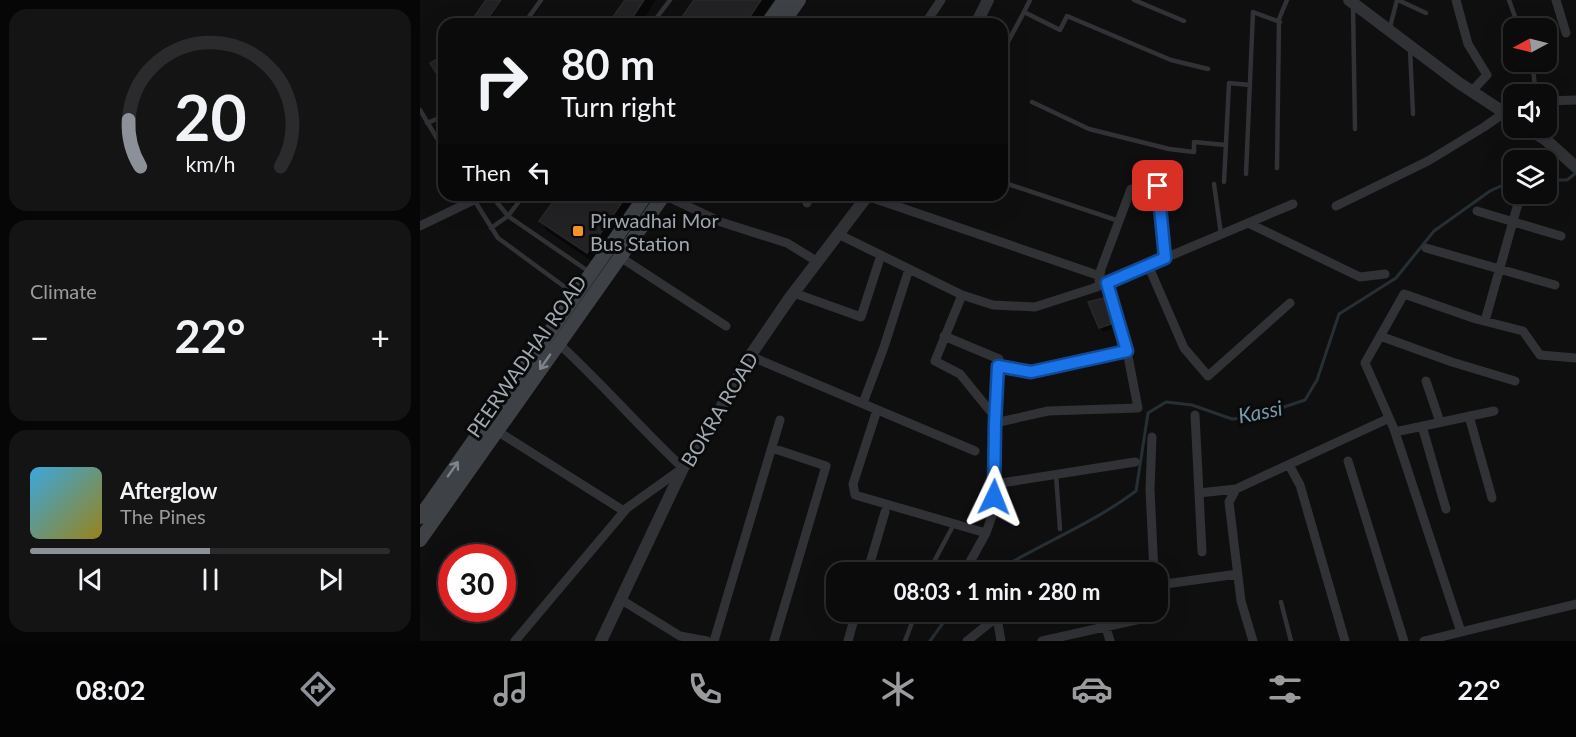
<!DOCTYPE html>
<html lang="en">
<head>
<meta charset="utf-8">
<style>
  body { margin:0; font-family:Lato,sans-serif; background:#141415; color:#f1f3f6; height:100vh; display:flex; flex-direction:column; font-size:22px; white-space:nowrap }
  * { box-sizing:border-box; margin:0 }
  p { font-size:20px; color:#9a9b9d }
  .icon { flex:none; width:33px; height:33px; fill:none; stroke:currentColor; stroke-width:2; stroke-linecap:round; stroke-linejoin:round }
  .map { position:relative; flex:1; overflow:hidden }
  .sheet { display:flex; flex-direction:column; gap:9px; padding:9px; background:#060607; width:420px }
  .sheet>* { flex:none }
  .guide { position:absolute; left:18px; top:18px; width:570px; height:183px; border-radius:18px; box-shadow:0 6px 24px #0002,0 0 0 2px #2b2b2d; background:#0b0b0c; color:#f1f3f6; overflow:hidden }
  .needle { width:39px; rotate:263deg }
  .controls { position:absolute; left:1083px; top:18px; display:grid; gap:12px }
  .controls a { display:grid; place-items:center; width:54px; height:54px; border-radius:12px; background:#0b0b0c; box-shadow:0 6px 24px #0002,0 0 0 2px #2b2b2d; font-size:30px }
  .speed { position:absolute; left:18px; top:544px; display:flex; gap:12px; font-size:30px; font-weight:700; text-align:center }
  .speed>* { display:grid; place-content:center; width:78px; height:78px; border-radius:50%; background:#0b0b0c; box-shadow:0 6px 24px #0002,0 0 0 2px #2b2b2d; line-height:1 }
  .speed .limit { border:9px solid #d22; background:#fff; color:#111 }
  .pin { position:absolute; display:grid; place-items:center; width:51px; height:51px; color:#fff; margin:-26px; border-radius:12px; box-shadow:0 3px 9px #0006 }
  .me { position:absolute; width:66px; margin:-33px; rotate:2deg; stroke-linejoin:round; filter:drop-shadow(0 0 4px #0008) }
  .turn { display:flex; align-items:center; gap:21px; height:126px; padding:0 24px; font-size:27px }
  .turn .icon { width:78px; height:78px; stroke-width:2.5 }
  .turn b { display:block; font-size:42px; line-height:51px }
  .then { display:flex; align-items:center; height:57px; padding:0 24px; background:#0003; gap:12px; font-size:22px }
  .big { font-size:45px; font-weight:700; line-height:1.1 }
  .sheet .tile { flex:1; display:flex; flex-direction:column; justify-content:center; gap:9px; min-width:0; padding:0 21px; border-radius:18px; background:#141415 }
  .sheet .dial { align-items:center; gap:0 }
  .dial svg { height:156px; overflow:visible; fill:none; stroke:#2b2b2d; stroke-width:7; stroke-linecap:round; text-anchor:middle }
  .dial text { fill:#f1f3f6; stroke:none }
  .song { display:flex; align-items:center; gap:18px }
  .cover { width:72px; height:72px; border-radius:9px; background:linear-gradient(135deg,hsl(200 70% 55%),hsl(50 70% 35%)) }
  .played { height:6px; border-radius:3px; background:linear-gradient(90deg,#8c9099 50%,#2b2b2d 50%) }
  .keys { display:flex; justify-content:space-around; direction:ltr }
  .heat { display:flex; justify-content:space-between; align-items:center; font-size:33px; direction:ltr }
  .trip { position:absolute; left:406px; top:562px; width:342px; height:60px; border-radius:18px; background:#0b0b0c; box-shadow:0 6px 24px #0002,0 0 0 2px #2b2b2d; font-weight:700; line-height:60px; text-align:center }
  .tab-bar { display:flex; height:96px; justify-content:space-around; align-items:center; background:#040405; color:#9a9b9d }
  .tab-bar .icon { width:42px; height:42px }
  .tab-bar .on { color:#8c9099 }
  .tab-bar b { font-size:27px; color:#f1f3f6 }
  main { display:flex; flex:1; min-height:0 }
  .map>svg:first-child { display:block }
  .shadow { fill:#0007 }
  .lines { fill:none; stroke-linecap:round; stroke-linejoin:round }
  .stream { stroke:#262f34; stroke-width:3 }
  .building { fill:#222225; stroke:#29292c; stroke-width:1.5 }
  .service { stroke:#303235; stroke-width:4.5 }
  .minor { stroke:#303235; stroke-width:9 }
  .tertiary { stroke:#303235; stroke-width:12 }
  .secondary { stroke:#3e4145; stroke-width:14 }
  .oneway { stroke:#7e848b }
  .route-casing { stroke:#114b97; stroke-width:15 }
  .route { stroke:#1a73e8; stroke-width:10 }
  .poi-dot { fill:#f09427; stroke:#0a0a0b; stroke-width:2 }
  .labels { text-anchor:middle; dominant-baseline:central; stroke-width:6; stroke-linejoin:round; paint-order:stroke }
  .poi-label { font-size:20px; fill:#a0a8b1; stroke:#0a0a0b; text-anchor:start }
  .street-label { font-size:20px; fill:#a0a8b1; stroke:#0a0a0b }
  .water-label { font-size:21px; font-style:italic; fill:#769aad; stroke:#0a0a0b }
</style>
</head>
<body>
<main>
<section class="sheet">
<div class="tile dial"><svg viewBox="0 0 100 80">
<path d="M14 69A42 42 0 1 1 86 69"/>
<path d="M14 69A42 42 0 0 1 8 45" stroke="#8c9099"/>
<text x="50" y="56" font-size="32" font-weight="700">20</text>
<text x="50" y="72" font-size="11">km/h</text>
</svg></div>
<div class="tile"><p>Climate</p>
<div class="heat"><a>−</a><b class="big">22°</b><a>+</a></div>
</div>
<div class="tile">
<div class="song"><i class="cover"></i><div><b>Afterglow</b><p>The Pines</p></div></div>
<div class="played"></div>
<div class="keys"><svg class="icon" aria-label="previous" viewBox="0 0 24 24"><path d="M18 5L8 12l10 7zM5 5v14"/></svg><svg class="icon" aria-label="pause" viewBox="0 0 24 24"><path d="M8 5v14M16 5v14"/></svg><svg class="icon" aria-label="next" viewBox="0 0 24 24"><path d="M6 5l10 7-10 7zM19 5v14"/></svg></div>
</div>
</section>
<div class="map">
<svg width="1156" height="641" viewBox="0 0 1156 641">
  <rect width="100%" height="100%" fill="#0f0f10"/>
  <!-- shadow -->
  <path class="shadow" d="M68,0h15l-17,24h-15z
    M207,0h29l-16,24h-30z
    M276,0h78l-17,24h-78z
    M87,195h14l-8,12z
    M140,195h79l-46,67 -46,-31 -6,-10z
    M684,300l9,29 -10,3 -3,-5z"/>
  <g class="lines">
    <!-- stream -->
    <path class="stream" d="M1126,180h21l9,-7
      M573,573c47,-29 99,-49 143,-82l12,-78 18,-11 26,3 40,14 22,-2 51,-17 12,-20 22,-66 57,-36 38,-47 56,-40 24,-11
      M510,641l21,-29"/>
  </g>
  <!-- building -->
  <path class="building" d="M66,0h15l-17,24h-15z
    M205,0h19l-16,24h-20z
    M274,0h67l-16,24h-68z
    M24,55v13l-8,5 -6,-10z
    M138,195h69l-40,58 -48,-32z
    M684,298l7,26 -12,4 -11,-26z"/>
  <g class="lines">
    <!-- service -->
    <path class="service" d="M714,0l50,21
      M978,0l28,13
      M1089,0l10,28
      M933,6l2,123
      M604,12l6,-12
      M104,24l17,-24
      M232,24l18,-24
      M970,27l7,-27
      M990,49l3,65
      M582,53l22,-41 36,18 7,-14 104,44 37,9
      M1112,62l4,32
      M612,102l57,27 80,20 25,3v-10l32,3
      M0,110l24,40
      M7,123l17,-7
      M857,168l2,-149 8,-19
      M826,174l7,-162 27,10
      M582,182l117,39
      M804,182l5,-99 21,2
      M794,184l7,50
      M51,195l27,43 75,55
      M71,195l17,21 80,55
      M71,228l17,-12 16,-21
      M636,475l4,54
      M508,573l26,-49
      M861,602l10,39
      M485,641l11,-29"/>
    <!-- minor -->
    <path class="minor" d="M1036,0l12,44 19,31 -15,16
      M1136,0l10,33
      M505,24l16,-24
      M1126,101l30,-1
      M738,186l7,72
      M244,195l57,27 66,21 31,19
      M447,196l233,80
      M387,203l4,-8
      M916,206l92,-45 56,-34 30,-21
      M1057,211l84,25
      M828,223l112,54 25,-3
      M0,226l54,-26
      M418,234l124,61 31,10 42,2 59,-19 199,-84
      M1006,248l129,37
      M200,257l106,69
      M728,265l36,83 24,28 82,-73
      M679,281l2,-12 30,-80
      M374,293l67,24 20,-62
      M542,295l-27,66 25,13 35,43 -1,93 -8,23 -20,36 9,4
      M1065,321l34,-121
      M524,336l55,23 -4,58
      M960,336l72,26 63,19
      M330,356l225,95
      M578,366l33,6 96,-21 -20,-68
      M1006,381l14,41
      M443,403l21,-56 25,-78
      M457,410l-24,74 2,11 131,38
      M775,415l7,137
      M1049,416l23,82
      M575,423l53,-12 90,-3 -11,-57
      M1002,426l24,83
      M77,431l127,80
      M975,432l99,-21
      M732,437l-2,52 4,84
      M352,448l54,18 -52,175
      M928,461l56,180
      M869,465l11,20 45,156
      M575,484l140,-22
      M779,493l37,-4
      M447,573l18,-61
      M653,573l29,-7
      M738,585l80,-11
      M200,599l60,37 27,5
      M686,627l4,14
      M1041,632l-67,-203 -29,-66 39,-69 72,25 47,12 17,24 36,3
      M95,641l112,-133 56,-40c-43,-40 -81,-85 -125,-125
      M294,641l66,-221
      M428,641l8,-29
      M547,641l30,-24 4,24
      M622,641l103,-23 -1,-6
      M833,641l-12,-40 -12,-99 7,-13 149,-69
      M1004,641l152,-37"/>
    <!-- tertiary -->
    <path class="tertiary" d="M929,0l110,83 55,36
      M556,24l12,-24
      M1107,128l19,12 30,27
      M181,641l82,-173 25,-37 42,-75 39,-57 79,-104"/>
    <!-- secondary -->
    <path class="secondary" d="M347,24l17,-24
      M362,24l17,-24
      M0,517l226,-322
      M0,540l244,-345"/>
  </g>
  <!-- one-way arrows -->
  <defs><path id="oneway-shaft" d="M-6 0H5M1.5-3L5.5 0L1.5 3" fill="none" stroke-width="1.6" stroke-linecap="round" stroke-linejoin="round" transform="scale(1.5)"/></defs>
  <g class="oneway">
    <use href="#oneway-shaft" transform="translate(125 362) rotate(125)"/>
    <use href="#oneway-shaft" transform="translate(33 469) rotate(-55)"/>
  </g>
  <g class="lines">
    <defs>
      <path id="route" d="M574,497l1,-74 3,-57 33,6 96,-21 -20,-68 58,-25 -7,-72"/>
    </defs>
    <!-- route casing -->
    <use href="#route" class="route-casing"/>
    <!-- route -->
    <use href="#route" class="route"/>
  </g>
  <!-- markers -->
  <rect class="poi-dot" x="152" y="225" width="12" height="12" rx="3"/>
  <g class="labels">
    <!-- poi labels -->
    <g class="poi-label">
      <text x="170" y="220">Pirwadhai Mor<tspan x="170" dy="23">Bus Station</tspan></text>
    </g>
    <!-- street labels -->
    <g class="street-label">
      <text transform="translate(106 356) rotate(-55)">PEERWADHAI ROAD</text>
      <text transform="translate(299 409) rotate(-59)">BOKRA ROAD</text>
    </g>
    <!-- water labels -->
    <g class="water-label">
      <text transform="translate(840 411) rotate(-11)">Kassi</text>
    </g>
  </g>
</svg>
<div class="controls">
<a><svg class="needle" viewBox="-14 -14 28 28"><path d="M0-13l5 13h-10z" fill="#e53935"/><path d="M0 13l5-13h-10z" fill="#9a9b9d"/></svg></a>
<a><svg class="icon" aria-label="sound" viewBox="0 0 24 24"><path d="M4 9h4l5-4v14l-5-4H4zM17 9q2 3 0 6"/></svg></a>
<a><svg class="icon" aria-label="layers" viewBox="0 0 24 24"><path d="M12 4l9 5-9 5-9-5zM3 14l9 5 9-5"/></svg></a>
</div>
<div class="speed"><div class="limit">30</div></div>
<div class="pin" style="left:738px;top:186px;background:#d93025"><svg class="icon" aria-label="arrive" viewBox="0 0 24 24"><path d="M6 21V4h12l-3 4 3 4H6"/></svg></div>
<svg class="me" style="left:574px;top:497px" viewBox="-20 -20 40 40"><path d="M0-17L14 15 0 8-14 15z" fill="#1a73e8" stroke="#fff" stroke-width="4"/></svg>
<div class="trip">08:03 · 1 min · 280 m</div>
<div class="guide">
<div class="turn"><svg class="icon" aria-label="right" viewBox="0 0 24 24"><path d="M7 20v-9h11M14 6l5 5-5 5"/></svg><div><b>80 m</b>Turn right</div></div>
<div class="then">Then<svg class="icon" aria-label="left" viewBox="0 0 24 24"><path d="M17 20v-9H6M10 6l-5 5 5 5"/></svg></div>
</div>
</div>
</main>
<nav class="tab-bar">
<b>08:02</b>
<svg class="icon on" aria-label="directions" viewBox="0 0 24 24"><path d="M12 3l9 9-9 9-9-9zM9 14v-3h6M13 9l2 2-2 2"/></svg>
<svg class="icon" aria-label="music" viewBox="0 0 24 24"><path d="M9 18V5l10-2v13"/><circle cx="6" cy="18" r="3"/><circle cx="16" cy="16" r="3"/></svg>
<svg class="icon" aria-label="phone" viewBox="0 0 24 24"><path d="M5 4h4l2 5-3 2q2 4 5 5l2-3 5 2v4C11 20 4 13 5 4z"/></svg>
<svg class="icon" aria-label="climate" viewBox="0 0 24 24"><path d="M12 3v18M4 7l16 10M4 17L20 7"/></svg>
<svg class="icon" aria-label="car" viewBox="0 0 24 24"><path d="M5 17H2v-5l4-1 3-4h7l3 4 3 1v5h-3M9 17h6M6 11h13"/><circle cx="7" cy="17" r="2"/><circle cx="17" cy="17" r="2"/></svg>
<svg class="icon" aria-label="filters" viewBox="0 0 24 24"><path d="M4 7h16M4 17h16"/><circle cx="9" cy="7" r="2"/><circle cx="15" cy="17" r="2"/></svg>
<b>22°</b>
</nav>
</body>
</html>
